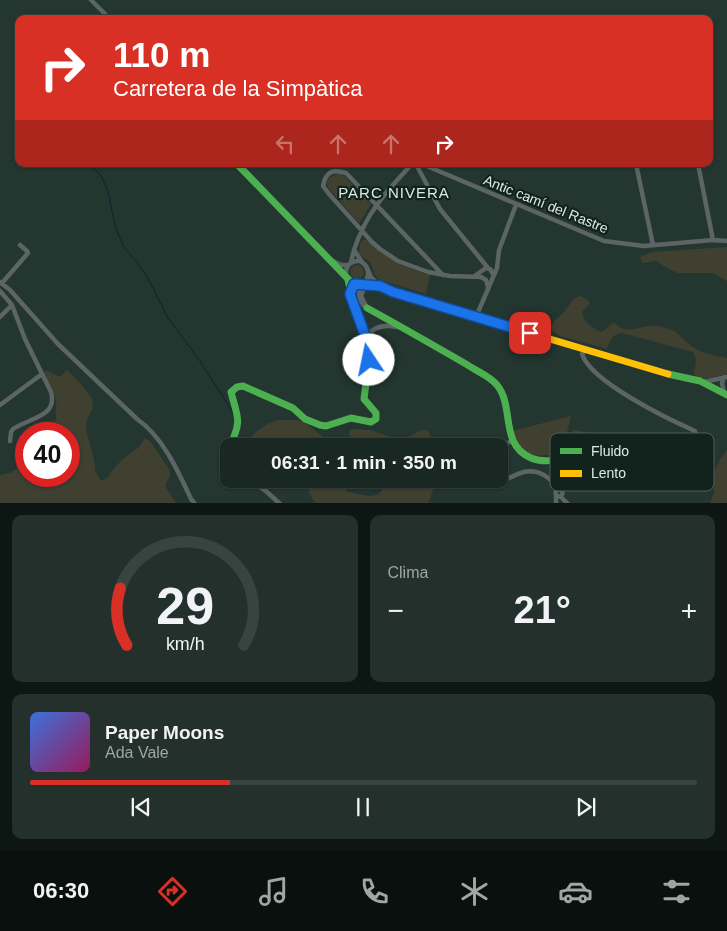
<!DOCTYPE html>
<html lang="es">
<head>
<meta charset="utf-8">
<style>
  body { margin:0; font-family:Arial,sans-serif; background:#23302b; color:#f1f3f6; height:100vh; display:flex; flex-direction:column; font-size:19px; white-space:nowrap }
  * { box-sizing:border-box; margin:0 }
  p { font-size:16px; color:#9fa6a6 }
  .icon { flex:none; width:28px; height:28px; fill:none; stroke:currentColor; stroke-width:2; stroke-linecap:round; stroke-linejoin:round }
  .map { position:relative; height:503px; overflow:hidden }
  .details { display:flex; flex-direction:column; gap:12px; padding:12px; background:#0e1613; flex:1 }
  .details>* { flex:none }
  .hud { position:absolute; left:15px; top:15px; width:698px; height:152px; border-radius:10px; box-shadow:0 1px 4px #0004,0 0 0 1px #384441; background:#d93025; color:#fff; overflow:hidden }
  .speed { position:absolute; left:15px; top:422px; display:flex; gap:10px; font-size:25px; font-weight:700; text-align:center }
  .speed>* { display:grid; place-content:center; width:65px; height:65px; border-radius:50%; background:#1a2823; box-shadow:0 1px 4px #0004,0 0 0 1px #384441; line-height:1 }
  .speed .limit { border:8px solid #d22; background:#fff; color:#111 }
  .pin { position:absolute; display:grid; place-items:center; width:42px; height:42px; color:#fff; margin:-21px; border-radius:10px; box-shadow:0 2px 8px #0006 }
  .me { position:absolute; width:55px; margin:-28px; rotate:349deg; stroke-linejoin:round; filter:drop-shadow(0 0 4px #0008) }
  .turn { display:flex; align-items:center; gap:18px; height:105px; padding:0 15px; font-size:22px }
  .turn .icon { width:65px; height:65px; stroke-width:2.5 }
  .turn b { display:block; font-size:35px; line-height:42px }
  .lanes { display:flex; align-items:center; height:48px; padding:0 15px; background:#0003; justify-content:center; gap:25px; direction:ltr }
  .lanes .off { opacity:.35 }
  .big { font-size:38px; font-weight:700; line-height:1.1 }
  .details .card { flex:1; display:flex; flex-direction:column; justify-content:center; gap:8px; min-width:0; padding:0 18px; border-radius:10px; background:#23302b }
  .details .dial { align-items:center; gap:0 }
  .dial svg { height:130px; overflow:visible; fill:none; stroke:#384441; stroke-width:7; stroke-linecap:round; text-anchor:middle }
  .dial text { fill:#f1f3f6; stroke:none }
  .song { display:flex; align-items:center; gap:15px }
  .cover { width:60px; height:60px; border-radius:8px; background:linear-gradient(135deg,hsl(220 70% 55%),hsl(330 70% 35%)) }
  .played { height:5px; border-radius:2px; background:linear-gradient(90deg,#d93025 30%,#384441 30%) }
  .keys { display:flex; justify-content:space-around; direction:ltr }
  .heat { display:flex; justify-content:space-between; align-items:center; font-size:28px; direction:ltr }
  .details .tiles { flex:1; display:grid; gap:12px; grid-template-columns:1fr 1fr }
  .card:last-child { grid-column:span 2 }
  .trip { position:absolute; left:220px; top:438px; width:288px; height:50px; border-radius:10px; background:#1a2823; box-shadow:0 1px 4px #0004,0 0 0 1px #384441; font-weight:700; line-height:50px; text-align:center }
  .tabs { display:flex; height:80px; justify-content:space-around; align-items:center; background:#0a100e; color:#9fa6a6 }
  .tabs .icon { width:35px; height:35px }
  .tabs .current { color:#d93025 }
  .tabs b { font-size:22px; color:#f1f3f6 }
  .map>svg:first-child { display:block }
  .green { fill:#404031 }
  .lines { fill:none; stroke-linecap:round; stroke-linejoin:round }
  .stream { stroke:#0a2530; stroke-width:1 }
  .street { stroke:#5d6464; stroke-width:4.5 }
  .fast { stroke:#4caf50; stroke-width:7 }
  .slow { stroke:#ffc107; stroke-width:7 }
  .route-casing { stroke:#114b97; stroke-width:12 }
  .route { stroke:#1a73e8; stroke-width:9 }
  .labels { text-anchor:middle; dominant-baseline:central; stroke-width:4.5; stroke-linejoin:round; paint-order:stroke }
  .street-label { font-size:14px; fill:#d9ece4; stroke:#12221c }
  .neighbourhood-label { font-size:15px; letter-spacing:1px; fill:#d9ece4; stroke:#12221c }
  .key { fill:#12221c; stroke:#4e5f58; stroke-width:1 }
  .key-label { font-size:14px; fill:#d9ece4 }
</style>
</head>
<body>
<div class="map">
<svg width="727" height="504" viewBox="0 0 727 504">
  <rect width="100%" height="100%" fill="#23362f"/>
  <!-- green -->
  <path class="green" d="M339,173l5,3 27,28 -11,18 -1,1 -31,-35 -1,-5 2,-5z
    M363,240h4c19,17 39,28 63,35l-4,19 -46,-14 -5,-5 -5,-13 -11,-8 1,-11z
    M727,247v34l-14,-8h-35l-11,-5 -11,-7 -13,2 -3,-6 12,-5z
    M350 272a7 7 0 1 1 14 0a7 7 0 1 1-14 0Z
    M580,296l8,4 2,3 -8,9c1,10 11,17 20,20l12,-10c10,13 22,5 36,4 5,-1 10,0 15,2 16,4 14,9 25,17 11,8 24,11 37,13v16c-10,2 -26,9 -33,0l2,-15 -3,-7 -71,-19c-10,1 -12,7 -15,16l-47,-13 -7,-4 -3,-4 5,-8 10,-9 8,-12z
    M45,370l15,7 7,-7 14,14 12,16 -1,9 -5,10 -1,11 8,30 1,11 6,10 7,-4 5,-8 11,-11 14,-10 7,-10 6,4 19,29v4l-5,11 11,17h-176v-28l10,-2 16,-10v13h43v-42h-33l-1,-7 4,-3c11,4 17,6 17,-9 -1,-5 1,-10 0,-16 -2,-9 -12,-20 -11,-29z
    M571,416l-9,37c-27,4 -37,7 -50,-22z
    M279,420c21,0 22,-2 38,12 6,5 10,7 14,14h-82c-1,-12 19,-24 30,-26z
    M353,429l17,1 29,10c10,-1 17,-10 27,-10l4,4 4,12h-75l-10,-11v-4z
    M573,430l64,11 1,-8 3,1 -1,7 -3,3 -14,-2 -55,10z
    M727,450v53h-17l5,-12 -5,-10 9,-20z
    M309,479h28l11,13 21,4 8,-1 4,-3 7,-13h77l-3,4 -3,1 -23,2 -3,4 -5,14 -113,-1 -6,-10z"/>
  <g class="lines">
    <!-- stream -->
    <path class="stream" d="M88,164l13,11 7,17 7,33 8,21 14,16 12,18 19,38 32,43 32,50 2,6"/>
    <!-- street -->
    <path class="street" d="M91,0l19,19
      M422,164l182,77 40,5 69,-6 14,1
      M636,164l17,81
      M698,164l15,76
      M418,168l22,41 48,59
      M354,250c12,-37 32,-58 58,-86
      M333,261l8,4h7
      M351,262l3,-12 8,12
      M369,272l2,5 8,8
      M346,275c-1,-9 5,-15 14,-14 7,4 10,9 7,17
      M443,275l-97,-102c-13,-4 -20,-2 -23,13l6,8 43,48 8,7 18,12 30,11 22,4 31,1 5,3 2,7
      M476,275l10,-7 4,1 3,5
      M0,282l10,8 48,54 79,75c26,18 41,52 54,80l4,5
      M2,283l26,-30 -1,-2 -7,-6
      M356,284c5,9 1,18 11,24l-6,-12 7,-19
      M0,291l12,14 13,34 26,53c7,25 -22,26 -38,37l-2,3 -1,9
      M0,317l12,-12
      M476,317l21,-49 2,-18 17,-45
      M365,337c8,-10 19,-13 32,-10
      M586,350l-4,4c9,28 86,65 113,77 4,8 -3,23 0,35
      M704,382l23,-5
      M724,393l-2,-10 2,-6
      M0,405l42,-31
      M499,447l13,-6
      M229,448l-2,3 2,8
      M247,479l19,12 14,13
      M493,479c12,4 19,-4 31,-7 14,-3 28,5 33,18
      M555.5 493a3.5 3.5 0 1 1 7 0a3.5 3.5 0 1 1-7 0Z
      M560,496l8,8
      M556,504v-8"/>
    <!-- fast -->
    <path class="fast" d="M237,164l116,120 27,2 13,6 52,16
      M367,308c33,18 66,37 99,56 10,7 24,12 31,21 18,22 2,59 34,73 21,10 68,-10 93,-11 13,0 34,10 47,14
      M668,374l32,7 27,14
      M230,446c12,-26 8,-27 1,-54l6,-5 6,-1 50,22 12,11 15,6 6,1 25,-8 20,4 5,-3v-6l-12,-14 5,-40 -4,-22 -9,-24 -8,-33"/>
    <!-- slow -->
    <path class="slow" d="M445,308l223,66"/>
  </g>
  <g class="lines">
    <defs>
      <path id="route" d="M369,360l-3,-22 -16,-44 4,-10 26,2 13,6 137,41"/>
    </defs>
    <!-- route casing -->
    <use href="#route" class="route-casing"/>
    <!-- route -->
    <use href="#route" class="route"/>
  </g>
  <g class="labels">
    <!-- street labels -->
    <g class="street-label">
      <text transform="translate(546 204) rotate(22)">Antic camí del Rastre</text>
    </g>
    <!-- neighbourhood labels -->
    <g class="neighbourhood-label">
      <text x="394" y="192">PARC NIVERA</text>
    </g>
  </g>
  <!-- legend -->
  <rect x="550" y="433" width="164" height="58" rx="8" class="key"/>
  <rect x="560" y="448" width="22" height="6" fill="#4caf50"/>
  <rect x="560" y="470" width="22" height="7" fill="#ffc107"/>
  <g class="key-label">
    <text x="591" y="456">Fluido</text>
    <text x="591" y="478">Lento</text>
  </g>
</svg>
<div class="speed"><div class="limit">40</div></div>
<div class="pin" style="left:530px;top:333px;background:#d93025"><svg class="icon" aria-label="arrive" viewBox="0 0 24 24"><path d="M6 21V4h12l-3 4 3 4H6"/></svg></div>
<svg class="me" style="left:369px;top:360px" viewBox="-20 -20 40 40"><circle r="19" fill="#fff"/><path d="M0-13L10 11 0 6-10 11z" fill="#1a73e8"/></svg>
<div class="trip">06:31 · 1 min · 350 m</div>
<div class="hud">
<div class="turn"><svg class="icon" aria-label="right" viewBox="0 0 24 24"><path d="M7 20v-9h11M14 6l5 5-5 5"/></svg><div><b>110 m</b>Carretera de la Simpàtica</div></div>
<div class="lanes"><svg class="icon off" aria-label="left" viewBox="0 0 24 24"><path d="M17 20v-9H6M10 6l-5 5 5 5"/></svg><svg class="icon off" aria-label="ahead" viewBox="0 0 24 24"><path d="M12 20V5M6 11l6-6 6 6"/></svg><svg class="icon off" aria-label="ahead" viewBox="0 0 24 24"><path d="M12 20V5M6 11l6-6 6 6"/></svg><svg class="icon" aria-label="right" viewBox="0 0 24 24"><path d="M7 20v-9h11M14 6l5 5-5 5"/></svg></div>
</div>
</div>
<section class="details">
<div class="tiles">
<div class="card dial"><svg viewBox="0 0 100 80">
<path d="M14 69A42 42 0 1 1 86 69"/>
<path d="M14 69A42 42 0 0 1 10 34" stroke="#d93025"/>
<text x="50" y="56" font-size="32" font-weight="700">29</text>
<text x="50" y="72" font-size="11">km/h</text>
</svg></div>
<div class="card"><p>Clima</p>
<div class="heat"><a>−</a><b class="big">21°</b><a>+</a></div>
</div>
<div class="card">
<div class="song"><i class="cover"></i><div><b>Paper Moons</b><p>Ada Vale</p></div></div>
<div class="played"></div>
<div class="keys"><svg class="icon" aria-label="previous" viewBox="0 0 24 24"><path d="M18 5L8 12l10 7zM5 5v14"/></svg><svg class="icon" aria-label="pause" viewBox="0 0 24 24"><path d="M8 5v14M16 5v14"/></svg><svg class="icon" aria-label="next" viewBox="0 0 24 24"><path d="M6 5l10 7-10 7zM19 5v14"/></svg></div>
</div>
</div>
</section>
<nav class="tabs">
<b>06:30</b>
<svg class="icon current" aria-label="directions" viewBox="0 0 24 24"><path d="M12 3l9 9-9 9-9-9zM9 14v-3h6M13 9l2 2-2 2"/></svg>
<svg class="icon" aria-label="music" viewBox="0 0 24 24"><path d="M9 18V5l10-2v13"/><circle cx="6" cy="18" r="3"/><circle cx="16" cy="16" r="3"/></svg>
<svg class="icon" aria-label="phone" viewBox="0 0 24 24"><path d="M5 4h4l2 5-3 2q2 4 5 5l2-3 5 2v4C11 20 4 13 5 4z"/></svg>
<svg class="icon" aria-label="climate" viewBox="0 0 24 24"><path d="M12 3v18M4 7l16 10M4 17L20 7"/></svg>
<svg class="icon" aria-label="car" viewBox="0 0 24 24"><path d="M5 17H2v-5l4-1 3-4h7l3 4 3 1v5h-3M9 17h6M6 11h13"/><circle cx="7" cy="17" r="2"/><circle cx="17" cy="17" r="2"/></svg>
<svg class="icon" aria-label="filters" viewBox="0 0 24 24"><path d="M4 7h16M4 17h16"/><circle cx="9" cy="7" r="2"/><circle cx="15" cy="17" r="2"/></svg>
</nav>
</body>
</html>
